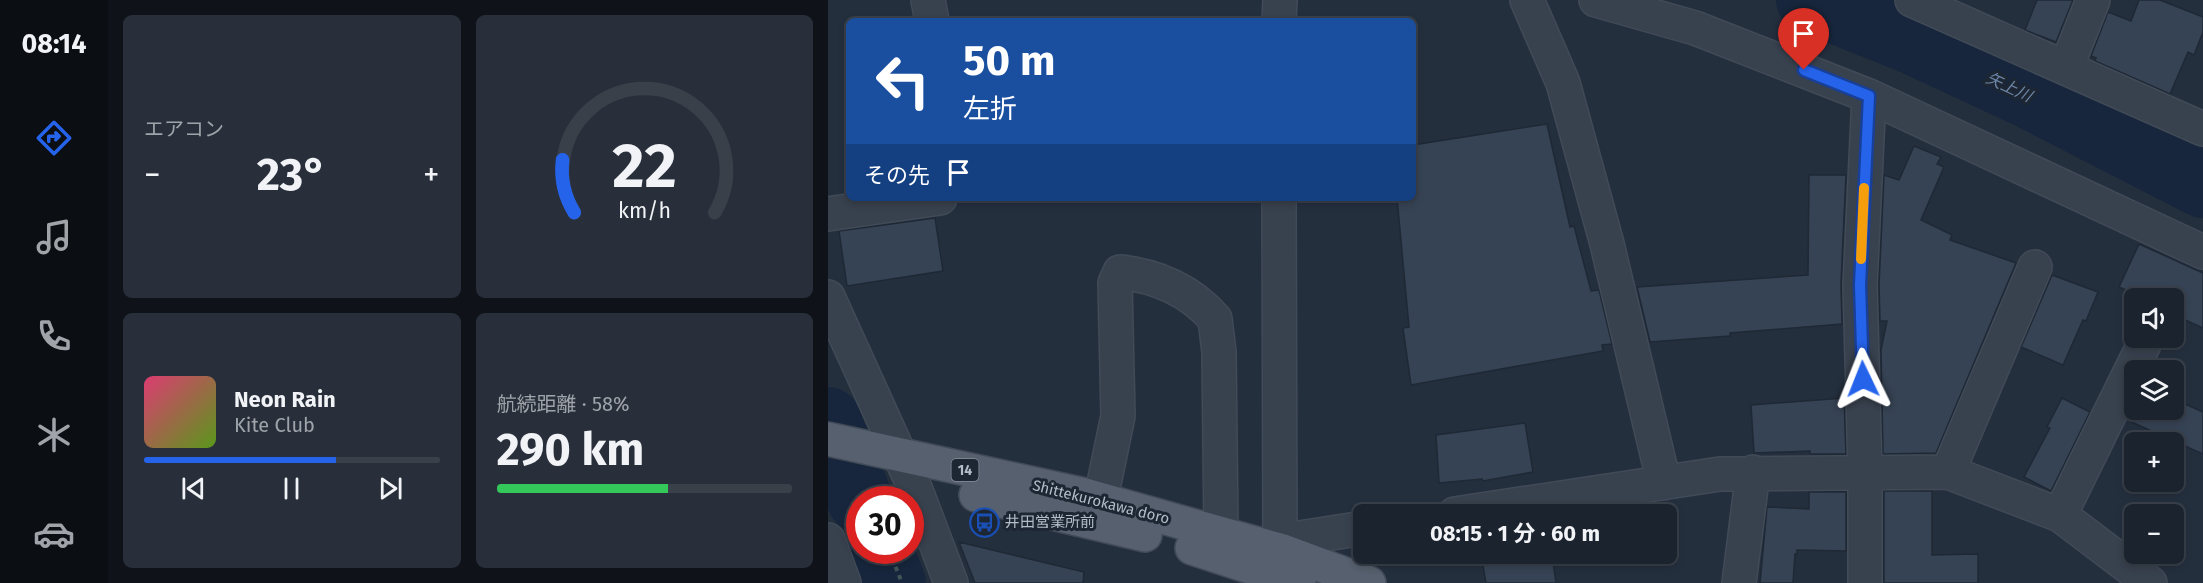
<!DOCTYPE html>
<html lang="ja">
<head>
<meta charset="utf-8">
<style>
  body { margin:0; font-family:"Fira Sans","Noto Sans JP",sans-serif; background:#282f3a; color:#f1f3f6; height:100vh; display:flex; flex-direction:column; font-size:22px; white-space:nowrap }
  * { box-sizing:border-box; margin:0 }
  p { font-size:20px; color:#a0a4aa }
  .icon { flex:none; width:33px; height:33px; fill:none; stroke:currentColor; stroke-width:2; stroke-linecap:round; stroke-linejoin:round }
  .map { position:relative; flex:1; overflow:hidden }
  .drawer { display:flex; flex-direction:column; gap:15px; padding:15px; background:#0f1319; width:720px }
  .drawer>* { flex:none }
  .top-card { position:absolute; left:18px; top:18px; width:570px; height:183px; border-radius:9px; box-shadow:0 3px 9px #0003,0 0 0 2px #39404a; background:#1a4fa0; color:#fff; overflow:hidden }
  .controls { position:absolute; left:1296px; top:288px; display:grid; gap:12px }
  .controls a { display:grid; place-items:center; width:60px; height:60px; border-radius:9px; background:#1b232e; box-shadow:0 3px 9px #0003,0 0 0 2px #39404a; font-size:30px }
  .speed { position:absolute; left:18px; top:486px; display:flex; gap:12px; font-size:30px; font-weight:700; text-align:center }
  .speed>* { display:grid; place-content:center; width:78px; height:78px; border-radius:50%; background:#1b232e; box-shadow:0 3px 9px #0003,0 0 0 2px #39404a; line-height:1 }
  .speed .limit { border:9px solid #d22; background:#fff; color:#111 }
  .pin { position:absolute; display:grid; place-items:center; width:51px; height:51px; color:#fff; margin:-62px -26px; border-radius:50% 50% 50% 0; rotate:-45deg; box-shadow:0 0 6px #0007 }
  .pin .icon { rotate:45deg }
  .me { position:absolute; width:66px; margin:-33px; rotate:358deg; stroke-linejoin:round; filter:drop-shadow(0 0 4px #0008) }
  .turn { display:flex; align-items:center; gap:21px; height:126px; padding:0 18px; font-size:27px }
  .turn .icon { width:78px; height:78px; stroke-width:2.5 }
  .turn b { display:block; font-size:42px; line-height:51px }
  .then { display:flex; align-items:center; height:57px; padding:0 18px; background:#0003; gap:12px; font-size:22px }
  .big { font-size:45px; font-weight:700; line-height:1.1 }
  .drawer .tile { flex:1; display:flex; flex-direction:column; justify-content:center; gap:9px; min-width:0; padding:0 21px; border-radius:9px; background:#282f3a }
  .drawer .dial { align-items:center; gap:0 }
  .dial svg { height:156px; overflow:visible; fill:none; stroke:#39404a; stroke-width:7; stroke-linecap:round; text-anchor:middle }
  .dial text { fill:#f1f3f6; stroke:none }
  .song { display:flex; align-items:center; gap:18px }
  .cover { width:72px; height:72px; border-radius:9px; background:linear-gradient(135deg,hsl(340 70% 55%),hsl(90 70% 35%)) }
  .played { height:6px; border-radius:3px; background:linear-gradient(90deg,#2563eb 65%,#39404a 65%) }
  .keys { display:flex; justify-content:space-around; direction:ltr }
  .heat { display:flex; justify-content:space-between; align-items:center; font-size:33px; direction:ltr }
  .charge { height:9px; border-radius:4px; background:linear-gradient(90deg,#34c759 58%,#39404a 0) }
  .drawer .tiles { flex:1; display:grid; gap:15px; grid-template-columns:repeat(2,1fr) }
  .trip { position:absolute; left:525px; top:504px; width:324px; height:60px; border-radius:9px; background:#1b232e; box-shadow:0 3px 9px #0003,0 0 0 2px #39404a; font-weight:700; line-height:60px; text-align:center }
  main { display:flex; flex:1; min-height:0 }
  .tabs { display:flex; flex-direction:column; width:108px; justify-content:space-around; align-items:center; background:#0b0e12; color:#a0a4aa }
  .tabs .icon { width:42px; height:42px }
  .tabs .on { color:#2563eb }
  .tabs b { font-size:27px; color:#f1f3f6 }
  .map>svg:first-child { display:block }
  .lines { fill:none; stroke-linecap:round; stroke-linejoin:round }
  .river { stroke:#17263c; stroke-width:66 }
  .building { fill:#364354; stroke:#1f2835; stroke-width:1.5 }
  .minor-casing { stroke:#414a57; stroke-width:36 }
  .major-casing { stroke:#414a57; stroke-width:36 }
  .path { stroke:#3f5557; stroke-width:4; stroke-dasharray:4.5 4.5; stroke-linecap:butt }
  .minor { stroke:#38414e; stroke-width:33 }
  .major { stroke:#56606e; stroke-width:33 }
  .route-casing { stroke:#184099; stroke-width:15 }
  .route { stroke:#2563eb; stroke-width:10 }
  .slow { stroke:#f59e0b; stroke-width:10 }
  .labels { text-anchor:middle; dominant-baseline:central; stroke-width:6; stroke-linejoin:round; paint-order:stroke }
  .shield { fill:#1d2633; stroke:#878f9c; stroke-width:1.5 }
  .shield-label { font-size:14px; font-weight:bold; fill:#b4bcc9 }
  .street-label { font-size:15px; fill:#b4bcc9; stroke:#1d2633 }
  .poi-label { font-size:15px; fill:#b4bcc9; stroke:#1d2633; text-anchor:start }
  .water-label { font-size:16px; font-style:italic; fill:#6d86a8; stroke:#1d2633 }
</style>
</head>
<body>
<main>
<nav class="tabs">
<b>08:14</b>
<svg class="icon on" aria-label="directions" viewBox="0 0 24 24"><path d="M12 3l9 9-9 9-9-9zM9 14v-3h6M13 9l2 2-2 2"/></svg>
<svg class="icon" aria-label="music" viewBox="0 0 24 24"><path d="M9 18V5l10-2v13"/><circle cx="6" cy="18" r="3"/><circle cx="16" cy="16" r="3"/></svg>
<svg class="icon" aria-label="phone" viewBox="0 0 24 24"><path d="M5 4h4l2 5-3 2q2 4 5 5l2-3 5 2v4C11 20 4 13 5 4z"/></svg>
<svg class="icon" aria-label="climate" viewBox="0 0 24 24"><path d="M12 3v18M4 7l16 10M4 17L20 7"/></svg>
<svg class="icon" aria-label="car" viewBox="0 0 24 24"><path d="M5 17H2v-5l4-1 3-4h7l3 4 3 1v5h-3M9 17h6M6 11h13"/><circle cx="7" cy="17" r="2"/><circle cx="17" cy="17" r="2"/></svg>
</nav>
<section class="drawer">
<div class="tiles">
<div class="tile"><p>エアコン</p>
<div class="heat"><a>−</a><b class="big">23°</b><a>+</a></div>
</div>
<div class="tile dial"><svg viewBox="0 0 100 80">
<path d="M14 69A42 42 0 1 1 86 69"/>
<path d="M14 69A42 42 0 0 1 8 42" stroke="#2563eb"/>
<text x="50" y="56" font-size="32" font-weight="700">22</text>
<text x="50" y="72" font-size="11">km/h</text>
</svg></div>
<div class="tile">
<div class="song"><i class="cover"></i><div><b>Neon Rain</b><p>Kite Club</p></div></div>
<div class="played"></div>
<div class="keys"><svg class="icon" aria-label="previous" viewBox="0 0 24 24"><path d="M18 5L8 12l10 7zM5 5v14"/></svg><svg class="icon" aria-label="pause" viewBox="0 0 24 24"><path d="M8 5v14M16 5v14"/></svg><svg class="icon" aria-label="next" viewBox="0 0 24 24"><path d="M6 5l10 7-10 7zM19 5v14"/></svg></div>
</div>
<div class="tile"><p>航続距離 · 58%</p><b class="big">290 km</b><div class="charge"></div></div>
</div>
</section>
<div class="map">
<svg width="1375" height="583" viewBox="0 0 1375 583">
  <rect width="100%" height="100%" fill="#242f3e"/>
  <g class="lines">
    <!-- river -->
    <path class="river" d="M981,0l103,41 116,54 175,90
      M0,420l32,80
      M52,550l13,33"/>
  </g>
  <!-- building -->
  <path class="building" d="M1209,0h36l-17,42 -31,-12z
    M1311,0h21l43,17v15l-9,23 -6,-3 -18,42 -75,-33 1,-3 -5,-2 17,-44 23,9z
    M719,124l23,103 4,-1 17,65 8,-1 13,54 -10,1 1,6 -192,34 -8,-57 6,-1 -12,-129h16v-53z
    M1086,146l27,11 -4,7 7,3 -23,53 31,15 -2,5 66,23 -80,190 -53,1 -2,-104 6,-29h-7l-1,-36 5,-110 15,5z
    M981,175h37l-5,109 1,40 -112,9v3l-80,6 -13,-55 171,-12z
    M107,218l8,53 -96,15 -8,-55z
    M1311,244l64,29v55l-29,-13v-17h-30l-25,-11z
    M1224,275l46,17 -12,29 -3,-1 -20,45 -42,-18z
    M1016,398l2,56h-36v-3l-56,2 -3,-48z
    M1234,398l28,14 -39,79 -27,-14 26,-49 -3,-1z
    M1346,399l29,13v42l-76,-34 6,-10h41z
    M697,423l8,49 -50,9 -1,-2 -43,4 -3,-48z
    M1056,491h48v64l46,-1v29h-94z
    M981,492h37v59l-49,-1v4h-2l-2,29h-33l7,-76 42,2z
    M131,542l125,30 -1,11h-108z
    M653,554h71l4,29h-70z"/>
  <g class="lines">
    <defs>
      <path id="minor" d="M100,0l4,21
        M699,0l36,83 44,161 57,239
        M768,0l99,28 174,68 334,156
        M1084,0l291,129
        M451,21l1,-21
        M1238,68l27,-68
        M451,198l1,343 3,10 1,27
        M0,214l112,-16
        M0,297l89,196 34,90
        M1120,472l87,-205
        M627,514l265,-40 228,-2 112,43 90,68
        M1232,515l87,-177
        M268,522l22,-106 -3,-133 5,-11c37,4 71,19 95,47l4,33 2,181 -4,23
        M0,540l16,43
        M452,541l84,-13
        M911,583l14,-111
        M1037,583v-111l-5,-187 9,-189"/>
      <path id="major" d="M0,439l253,55 202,57 86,32
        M148,495l169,40
        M364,548l107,35"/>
    </defs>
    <!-- minor casing -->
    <use href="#minor" class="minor-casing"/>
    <!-- major casing -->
    <use href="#major" class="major-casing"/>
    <!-- path -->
    <path class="path" d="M40,497l1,3
      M61,550l13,33"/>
    <!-- minor -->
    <use href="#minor" class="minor"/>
    <!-- major -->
    <use href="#major" class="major"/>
  </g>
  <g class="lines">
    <defs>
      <path id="route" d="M976,70l65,26 -9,189 3,94"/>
    </defs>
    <!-- route casing -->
    <use href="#route" class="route-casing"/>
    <!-- route -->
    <use href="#route" class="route"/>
    <!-- slow -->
    <path class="slow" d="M1033,259l3,-71"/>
  </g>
  <!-- icons -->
  <defs>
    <symbol id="bus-ring" viewBox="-11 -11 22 22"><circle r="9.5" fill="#1d2633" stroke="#1a4fb4" stroke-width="1.5"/><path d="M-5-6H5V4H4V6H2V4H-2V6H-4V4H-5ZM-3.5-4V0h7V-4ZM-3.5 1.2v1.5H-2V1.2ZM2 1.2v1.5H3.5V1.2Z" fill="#1a4fb4"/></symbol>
  </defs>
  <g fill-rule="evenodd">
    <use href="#bus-ring" x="140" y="506" width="33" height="33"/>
  </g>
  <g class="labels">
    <!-- shield labels -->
    <rect class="shield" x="123.5" y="459" width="27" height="22" rx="4.5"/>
    <g class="shield-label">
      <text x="137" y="470">14</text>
    </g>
    <!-- street labels -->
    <g class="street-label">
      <text transform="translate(273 502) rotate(14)">Shittekurokawa doro</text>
    </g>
    <!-- poi labels -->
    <g class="poi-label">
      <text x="177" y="522">井田営業所前</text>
    </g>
    <!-- water labels -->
    <g class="water-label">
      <text transform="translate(1181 87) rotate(25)">矢上川</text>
    </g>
  </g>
</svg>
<div class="controls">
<a><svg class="icon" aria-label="sound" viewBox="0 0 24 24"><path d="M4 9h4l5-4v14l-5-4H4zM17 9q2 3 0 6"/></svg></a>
<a><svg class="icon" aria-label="layers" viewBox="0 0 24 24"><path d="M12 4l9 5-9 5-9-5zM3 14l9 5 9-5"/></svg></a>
<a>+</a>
<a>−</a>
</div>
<div class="speed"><div class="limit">30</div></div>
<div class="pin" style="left:976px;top:70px;background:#d93025"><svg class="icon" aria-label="arrive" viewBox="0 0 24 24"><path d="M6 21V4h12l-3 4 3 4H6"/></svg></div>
<svg class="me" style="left:1035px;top:379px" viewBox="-20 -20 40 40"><path d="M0-17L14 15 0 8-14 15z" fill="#2563eb" stroke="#fff" stroke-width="4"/></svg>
<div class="trip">08:15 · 1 分 · 60 m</div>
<div class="top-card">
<div class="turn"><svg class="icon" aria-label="left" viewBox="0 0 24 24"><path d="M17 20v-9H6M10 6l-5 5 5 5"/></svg><div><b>50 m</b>左折</div></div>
<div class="then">その先<svg class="icon" aria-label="arrive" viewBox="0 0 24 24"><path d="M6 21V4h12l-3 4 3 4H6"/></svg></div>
</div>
</div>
</main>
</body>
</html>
